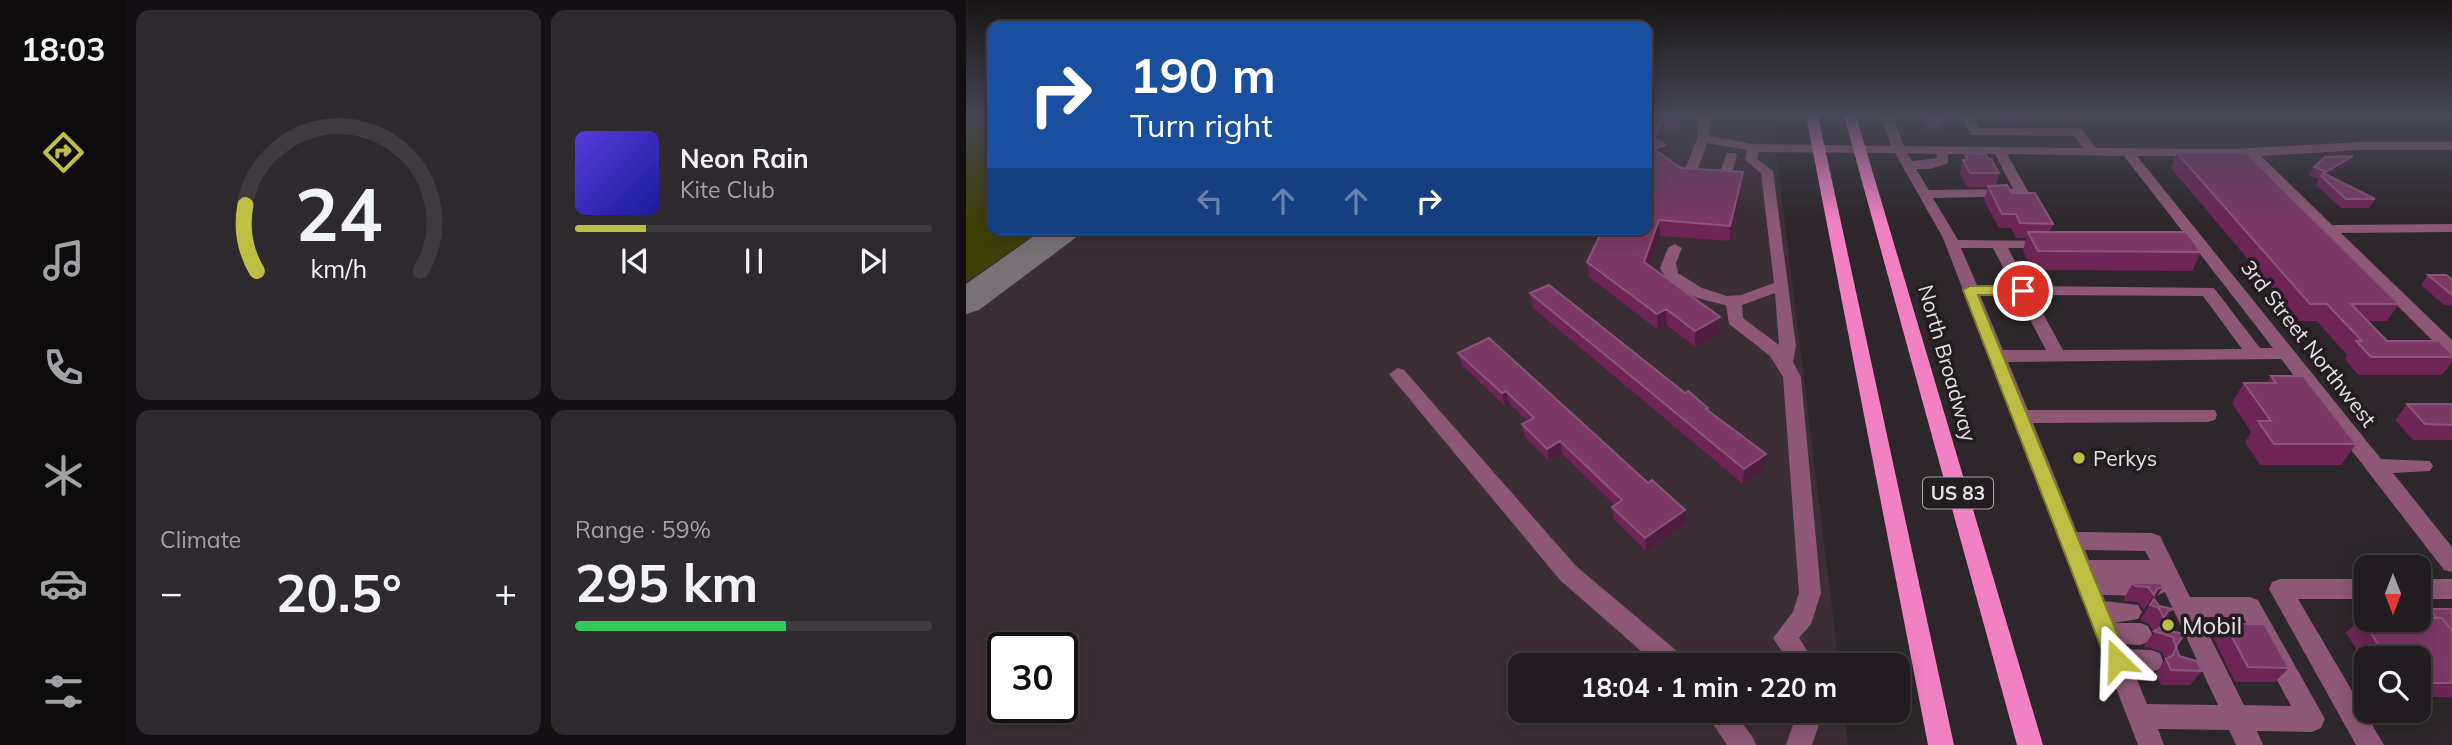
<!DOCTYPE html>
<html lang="en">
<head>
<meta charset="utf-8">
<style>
  body { margin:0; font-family:Mulish,sans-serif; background:#2e292d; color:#f1f3f6; height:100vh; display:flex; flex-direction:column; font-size:26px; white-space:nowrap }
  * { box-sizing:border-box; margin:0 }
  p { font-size:23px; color:#a2a1a5 }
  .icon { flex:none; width:38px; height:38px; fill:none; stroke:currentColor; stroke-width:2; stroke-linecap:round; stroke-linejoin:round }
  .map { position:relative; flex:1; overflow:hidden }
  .sheet { display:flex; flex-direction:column; gap:10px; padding:10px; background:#130f12; width:840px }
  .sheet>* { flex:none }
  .hud { position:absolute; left:21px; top:21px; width:665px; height:214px; border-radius:14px; box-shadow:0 4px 18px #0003,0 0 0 2px #3f3a3e; background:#1a4fa0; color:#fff; overflow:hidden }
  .needle { width:46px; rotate:180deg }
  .buttons { position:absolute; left:1388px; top:555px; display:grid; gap:14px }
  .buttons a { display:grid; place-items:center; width:77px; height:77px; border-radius:14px; background:#221c20; box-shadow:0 4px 18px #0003,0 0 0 2px #3f3a3e; font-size:35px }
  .speed { position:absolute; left:21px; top:632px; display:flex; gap:14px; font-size:35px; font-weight:700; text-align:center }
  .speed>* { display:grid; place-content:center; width:91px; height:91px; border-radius:50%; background:#221c20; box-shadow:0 4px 18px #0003,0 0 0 2px #3f3a3e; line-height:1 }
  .speed .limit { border:4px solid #111; border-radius:10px; background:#fff; color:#111 }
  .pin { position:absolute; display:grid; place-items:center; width:60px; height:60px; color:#fff; margin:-30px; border:4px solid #fff; border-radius:50%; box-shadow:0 2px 7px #0007 }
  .me { position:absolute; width:77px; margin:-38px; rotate:338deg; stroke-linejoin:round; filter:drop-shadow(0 0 5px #0008) }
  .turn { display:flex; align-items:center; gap:24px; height:147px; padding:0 28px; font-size:32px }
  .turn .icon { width:91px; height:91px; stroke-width:2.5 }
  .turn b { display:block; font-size:49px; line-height:60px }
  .lanes { display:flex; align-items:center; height:66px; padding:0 28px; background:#0003; justify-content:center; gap:35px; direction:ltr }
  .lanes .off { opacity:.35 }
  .big { font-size:52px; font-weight:700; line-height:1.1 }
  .sheet .tile { flex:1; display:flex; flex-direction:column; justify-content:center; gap:10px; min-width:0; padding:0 24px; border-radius:14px; background:#2e292d }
  .sheet .dial { align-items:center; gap:0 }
  .dial svg { height:182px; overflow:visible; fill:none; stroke:#3f3a3e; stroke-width:7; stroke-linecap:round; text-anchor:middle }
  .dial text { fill:#f1f3f6; stroke:none }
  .song { display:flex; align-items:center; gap:21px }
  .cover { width:84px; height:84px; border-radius:10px; background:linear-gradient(135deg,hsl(250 70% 55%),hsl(240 70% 35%)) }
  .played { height:7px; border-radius:4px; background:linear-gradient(90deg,#bcbf43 20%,#3f3a3e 20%) }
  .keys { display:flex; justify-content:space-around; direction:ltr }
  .heat { display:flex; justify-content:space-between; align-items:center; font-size:38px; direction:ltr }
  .charge { height:10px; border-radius:5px; background:linear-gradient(90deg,#34c759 59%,#3f3a3e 0) }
  .sheet .tiles { flex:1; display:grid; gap:10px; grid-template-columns:repeat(2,1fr) }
  .trip { position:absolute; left:542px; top:653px; width:402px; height:70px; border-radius:14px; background:#221c20; box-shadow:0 4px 18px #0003,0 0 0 2px #3f3a3e; font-weight:700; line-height:70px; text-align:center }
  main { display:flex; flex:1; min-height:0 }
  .tab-bar { display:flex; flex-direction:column; width:126px; justify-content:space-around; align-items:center; background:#0e0b0d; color:#a2a1a5 }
  .tab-bar .icon { width:49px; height:49px }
  .tab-bar .current { color:#bcbf43 }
  .tab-bar b { font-size:32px; color:#f1f3f6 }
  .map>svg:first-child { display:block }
  .built { fill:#3b2e35; fill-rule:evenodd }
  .green { fill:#3f4008 }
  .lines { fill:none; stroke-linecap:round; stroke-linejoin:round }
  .taxiway { fill:#787276; fill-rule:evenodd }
  .minor { fill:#8d5775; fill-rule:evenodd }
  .major { fill:#f181c2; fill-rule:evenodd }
  .wall { fill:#6e2555 }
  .shaded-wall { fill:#4f1d3d }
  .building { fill:#7b3964; stroke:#8c5478; stroke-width:2 }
  .route { fill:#bcbf43; stroke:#7a7c2c; stroke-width:2 }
  .poi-dot { fill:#bcbf43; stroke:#231c20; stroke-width:2.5 }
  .labels { text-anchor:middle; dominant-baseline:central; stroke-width:7; stroke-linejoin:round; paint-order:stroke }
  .shield { fill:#231c20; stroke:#aca6a9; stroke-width:2 }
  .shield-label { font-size:19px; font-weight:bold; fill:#e6e1e4 }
  .street-label { font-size:21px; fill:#e6e1e4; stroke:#231c20 }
  .poi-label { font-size:21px; fill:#e6e1e4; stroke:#231c20; text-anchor:start }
  .near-poi-label { font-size:24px; fill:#e6e1e4; stroke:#231c20; text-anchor:start }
</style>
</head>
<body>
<main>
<nav class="tab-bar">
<b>18:03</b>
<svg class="icon current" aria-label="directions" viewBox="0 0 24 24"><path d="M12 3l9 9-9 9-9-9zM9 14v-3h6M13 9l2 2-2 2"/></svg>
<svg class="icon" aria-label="music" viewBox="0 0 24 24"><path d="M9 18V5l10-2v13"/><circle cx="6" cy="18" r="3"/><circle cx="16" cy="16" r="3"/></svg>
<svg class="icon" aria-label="phone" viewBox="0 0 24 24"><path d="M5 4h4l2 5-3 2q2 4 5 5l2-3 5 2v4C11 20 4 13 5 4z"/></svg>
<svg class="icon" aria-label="climate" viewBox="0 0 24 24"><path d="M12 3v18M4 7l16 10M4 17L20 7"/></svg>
<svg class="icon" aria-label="car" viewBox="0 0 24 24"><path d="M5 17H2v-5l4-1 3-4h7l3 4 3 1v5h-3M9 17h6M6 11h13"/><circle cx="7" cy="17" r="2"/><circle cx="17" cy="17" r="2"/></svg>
<svg class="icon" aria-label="filters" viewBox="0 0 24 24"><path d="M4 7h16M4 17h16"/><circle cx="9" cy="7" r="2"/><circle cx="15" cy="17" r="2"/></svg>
</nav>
<section class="sheet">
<div class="tiles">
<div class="tile dial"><svg viewBox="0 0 100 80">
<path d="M14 69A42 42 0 1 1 86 69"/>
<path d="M14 69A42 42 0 0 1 9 40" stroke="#bcbf43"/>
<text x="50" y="56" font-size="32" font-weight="700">24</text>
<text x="50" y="72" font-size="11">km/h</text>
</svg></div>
<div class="tile">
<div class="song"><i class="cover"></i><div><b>Neon Rain</b><p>Kite Club</p></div></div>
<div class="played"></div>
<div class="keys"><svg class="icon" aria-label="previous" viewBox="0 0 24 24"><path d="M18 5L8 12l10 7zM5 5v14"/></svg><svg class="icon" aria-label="pause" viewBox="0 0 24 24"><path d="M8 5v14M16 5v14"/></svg><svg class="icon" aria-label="next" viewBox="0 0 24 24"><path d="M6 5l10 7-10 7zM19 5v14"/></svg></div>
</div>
<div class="tile"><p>Climate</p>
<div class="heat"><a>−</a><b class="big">20.5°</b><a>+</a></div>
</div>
<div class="tile"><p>Range · 59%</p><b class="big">295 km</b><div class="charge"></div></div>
</div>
</section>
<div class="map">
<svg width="1486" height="745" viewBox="0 0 1486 745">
  <rect width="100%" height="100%" fill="#2d262a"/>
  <!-- built -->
  <path class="built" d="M0,116h26v113h655v-113h125l67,549h-318v45l323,1 4,34h-882zM37,648h59v59h-59z"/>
  <!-- green -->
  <path class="green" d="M0,116h26v113h52l-78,52z"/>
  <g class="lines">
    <!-- taxiway -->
    <path class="taxiway" d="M78,229h39l-5,7 -99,74 -13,4v-30z"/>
    <!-- minor -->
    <path class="minor" d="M732,116h12l-1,20 44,8 138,2 -10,-30h12l11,30 179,2 -9,-12 -103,-1 -10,-19h12l6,12h98l4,1 15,19 135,1 130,-7h91v8h-91l-100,6 71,69 120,-1v8l-111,1 111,107v16l-6,-2 -199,-198h-110l244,303 49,2 3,5 -3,5 -37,2 59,74v25l-8,-2 -163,-211 -273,3 20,48h187l2,5 -2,5 -7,2 -175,1 44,109 75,1 8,3 30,61h60l8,3 67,119 -4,9 -9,4 -55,-1 6,14h-27l-7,-15 -71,-1 6,16h-26l-195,-507 -48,-85 -136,-1 -2,7 16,12 23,175 -3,16 8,15 20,216 -10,31 -12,14 18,27h-26l-18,-27 20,-26 6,-19 -16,-216 -13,-21 -41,-32 -3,-19c-24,-5 -54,-12 -66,-37l8,-20 7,-4 7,4 -6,15 2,10 24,15 25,8 14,-1 33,-12 -13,-110 -16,-13 2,-10 -40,-7 -11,31 23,1 8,-22h8l2,3 -8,26 -41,-1 -6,-4 15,-38zM941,153l29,1 1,4 -25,3zM982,154h47l18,35 -84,1 -13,-21h14l18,-6zM1041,154l117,2 149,192h-13l-46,-60 -186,-2 -20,-38h39l7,-4 -2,-3 -94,-1 -25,-42 94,-2 2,-3zM995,248h32l20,38 -36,-1zM809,293l4,52 -36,-27 -1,-13zM1014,295h37l29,55h-43zM1067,295l170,1 39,53 -179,1zM1119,550l60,1 5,9h-61zM1199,592l7,15 46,98 -71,-1 -13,-32h17l9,-3 3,-8 -3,-8 -9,-3 -26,-1 -2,-5 17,1 8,-3 4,-8 -4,-8 -8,-3h-26l24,-4 4,-7 -4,-7 -33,-4 -2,-6 53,1zM1234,617h43l48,89 -47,-1z
      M432,368l6,2 172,196 108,91 3,8h-30l-97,-85 -168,-202 -3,-4z
      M1314,579h86v20h-68l86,146h-28l-87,-156 3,-7z
      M1452,579h34v20h-34z
      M738,710h28l20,26 4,9h-29z
      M832,710h26l-12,35h-26z"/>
    <!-- major -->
    <path class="major" d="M840,116h12l136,629h-26z
      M878,116h12l187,629h-26z"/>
  </g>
  <!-- wall -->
  <path class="wall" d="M681,116h37l-6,16 -14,-1 -5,10 6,4 1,12 15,11 62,4v15l-13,54 -70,-5 -11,30 71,67 -25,14 -28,-22 -9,5 -69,-53 -2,-15 60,-33z
    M954,116h21l2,4 -2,9h-16z
    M1029,116h99l-2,7 -72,-1 -1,3h-14l-4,-7z
    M1158,116h23l-15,4z
    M1211,153l222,151 -12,17h-20l20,20 65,13v8l-10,13h-84l-13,-16 2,-4 -30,-34h-17l-129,-153z
    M999,154l23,5 11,14 -3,12 16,8 41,31 -3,8 151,20 -9,19 -160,-1 -9,-19 3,-13h-10l-5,-10h-12l-15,-28 4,-13h-21l-7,-13z
    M1382,164l-20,11 47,24 -6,9h-28l-25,-23 3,-6 -10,-4 5,-8z
    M1462,275l24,4v26h-8l-23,-20z
    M564,293l178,118 56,58 -21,15 -210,-176z
    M492,353l190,130 37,27 1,13 -40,28 -32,-32 -2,-12 3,-2 -53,-51 -13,7 -24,-24 -3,-13 6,-3 -19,-18 -4,3 -43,-41z
    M1305,376l85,68 -15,21h-81l-15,-23 6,-10 -19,-29 12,-20h23z
    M1441,404h45v36h-39l-18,-20z
    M1167,583h28l-7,17 5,6 14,3 -9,13 5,9 16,3 -9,12 3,10 23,15 -12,14h-29l-5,-12 9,-13 -3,-8 -18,-6 10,-14 -5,-8 -9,-4 11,-17 -3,1 -4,6 -6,-8 -13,-1 -1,-3z
    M1464,609h22v88h-34v-39h-52v7l-20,-32 15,-15h60z
    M1259,624l64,44 -14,14h-40l-21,-43z"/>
  <!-- shaded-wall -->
  <path class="shaded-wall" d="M712,116h6l-6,16z
    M1167,116h14l-15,4z
    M698,117v14l-8,17 9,-3 1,14 -12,4v-25z
    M1387,156l-5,8 -25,14 -1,-1 4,-5z
    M777,172v15l-13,54v-15z
    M693,220l1,16 -15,41 -1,-15z
    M700,309l1,16 -9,5 -1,-16z
    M754,317v16l-25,14v-16z
    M540,391l3,12 -4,3 -3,-13z
    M594,441l2,13 -13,7 -2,-12z
    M800,454l-2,15 -21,15 1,-15z
    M719,510l1,13 -40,28 -1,-13z
    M1197,587l-10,15 -5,2 9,-15z
    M1207,609l-10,15 -4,1 9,-14z"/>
  <!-- building -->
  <path class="building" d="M681,116h31v2l-14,-1 -10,21 11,7 -11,4 27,19 62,4 -13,54 -71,-6 -15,42 76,55 -25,14 -29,-22 -9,5 -70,-52 16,-33h44v-51l2,-7h-2z
    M959,116h16l2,4h-16z
    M1211,153h69l153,151h-48l36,37h52l13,13v3h-81l-15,-16h6l-35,-37h-17z
    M999,154h20l3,5h3l8,14h-29l-7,-13h5z
    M1387,156l-27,16 -12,-5 11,-10z
    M1357,173l52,26h-29l-25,-23z
    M1041,185l5,8h23l18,31 -33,-1 -4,-9h-14l-14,-28z
    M1062,232h158l15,20 -163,-1z
    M1462,275h18l6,4v16z
    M583,285l136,108 3,-2 20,17 -2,1 60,45 -22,15 -214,-176z
    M523,338l159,145 4,-3 33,30 -40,28 -33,-31 10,-7 -62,-59 -13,8 -25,-25 12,-6 -28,-27 -4,2 -44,-40z
    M1305,376h32l53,68h-82l-16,-23h13l-27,-38h32z
    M1441,404h45v21l-27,-1z
    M1167,583h28l2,4 -6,2 -3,6 -6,-8 -13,-1z
    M1188,599l5,7 14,3 -5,2 -4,7 -5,-10 -9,-3z
    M1464,609h22v22l-10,-13h-5z
    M1395,618h5v2h52v-2h24l10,13v52h-34v-25h-31z
    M1198,621l5,10 16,3 -9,12 3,10 18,5 5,10 -31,-1 -5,-11 7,-4 3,-8 -3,-10 -19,-6 6,-3z
    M1259,624h39l25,44 -41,-1z"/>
  <!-- sky -->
  <linearGradient id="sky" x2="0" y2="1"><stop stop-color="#191517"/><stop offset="0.52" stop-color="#464755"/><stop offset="1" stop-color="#464755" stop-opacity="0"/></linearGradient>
  <rect width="1486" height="221" fill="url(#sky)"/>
  <!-- route -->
  <path class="route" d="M1004,286h53l7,5 -7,4h-45l150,365 -3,8 -8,3 -8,-3 -3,-8 -143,-370z"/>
  <!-- markers -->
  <g class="poi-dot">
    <circle cx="1113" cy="458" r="7"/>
    <circle cx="1202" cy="625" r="7"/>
  </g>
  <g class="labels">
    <!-- shield labels -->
    <rect class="shield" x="957" y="477.5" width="70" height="31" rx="5"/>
    <g class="shield-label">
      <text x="992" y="493">US 83</text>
    </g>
    <!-- street labels -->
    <g class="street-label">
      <text transform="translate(1343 343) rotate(52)">3rd Street Northwest</text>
      <text transform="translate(982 363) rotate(74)">North Broadway</text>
    </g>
    <!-- poi labels -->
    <g class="poi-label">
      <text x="1127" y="458">Perkys</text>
    </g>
    <!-- near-poi labels -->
    <g class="near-poi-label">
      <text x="1216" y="625">Mobil</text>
    </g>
  </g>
</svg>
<div class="buttons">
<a><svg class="needle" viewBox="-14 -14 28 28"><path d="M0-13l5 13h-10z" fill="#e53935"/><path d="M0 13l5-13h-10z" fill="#a2a1a5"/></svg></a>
<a><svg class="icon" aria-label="search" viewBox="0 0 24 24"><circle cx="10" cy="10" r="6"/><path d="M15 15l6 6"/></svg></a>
</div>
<div class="speed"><div class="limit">30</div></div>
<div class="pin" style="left:1057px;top:291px;background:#d93025"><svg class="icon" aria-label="arrive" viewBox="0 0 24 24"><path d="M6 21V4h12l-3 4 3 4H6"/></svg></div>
<svg class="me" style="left:1151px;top:660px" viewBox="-20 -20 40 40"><path d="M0-17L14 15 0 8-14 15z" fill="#bcbf43" stroke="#fff" stroke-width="4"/></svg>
<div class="trip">18:04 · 1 min · 220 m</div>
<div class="hud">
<div class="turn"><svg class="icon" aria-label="right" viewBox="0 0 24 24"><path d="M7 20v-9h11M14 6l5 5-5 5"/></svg><div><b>190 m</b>Turn right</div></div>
<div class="lanes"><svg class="icon off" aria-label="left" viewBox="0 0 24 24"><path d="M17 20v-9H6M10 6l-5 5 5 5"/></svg><svg class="icon off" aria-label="ahead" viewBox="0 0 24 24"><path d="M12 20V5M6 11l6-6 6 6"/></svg><svg class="icon off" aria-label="ahead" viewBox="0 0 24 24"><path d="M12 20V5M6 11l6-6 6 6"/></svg><svg class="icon" aria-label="right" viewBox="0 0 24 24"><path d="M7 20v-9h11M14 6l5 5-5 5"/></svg></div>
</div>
</div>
</main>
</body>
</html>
